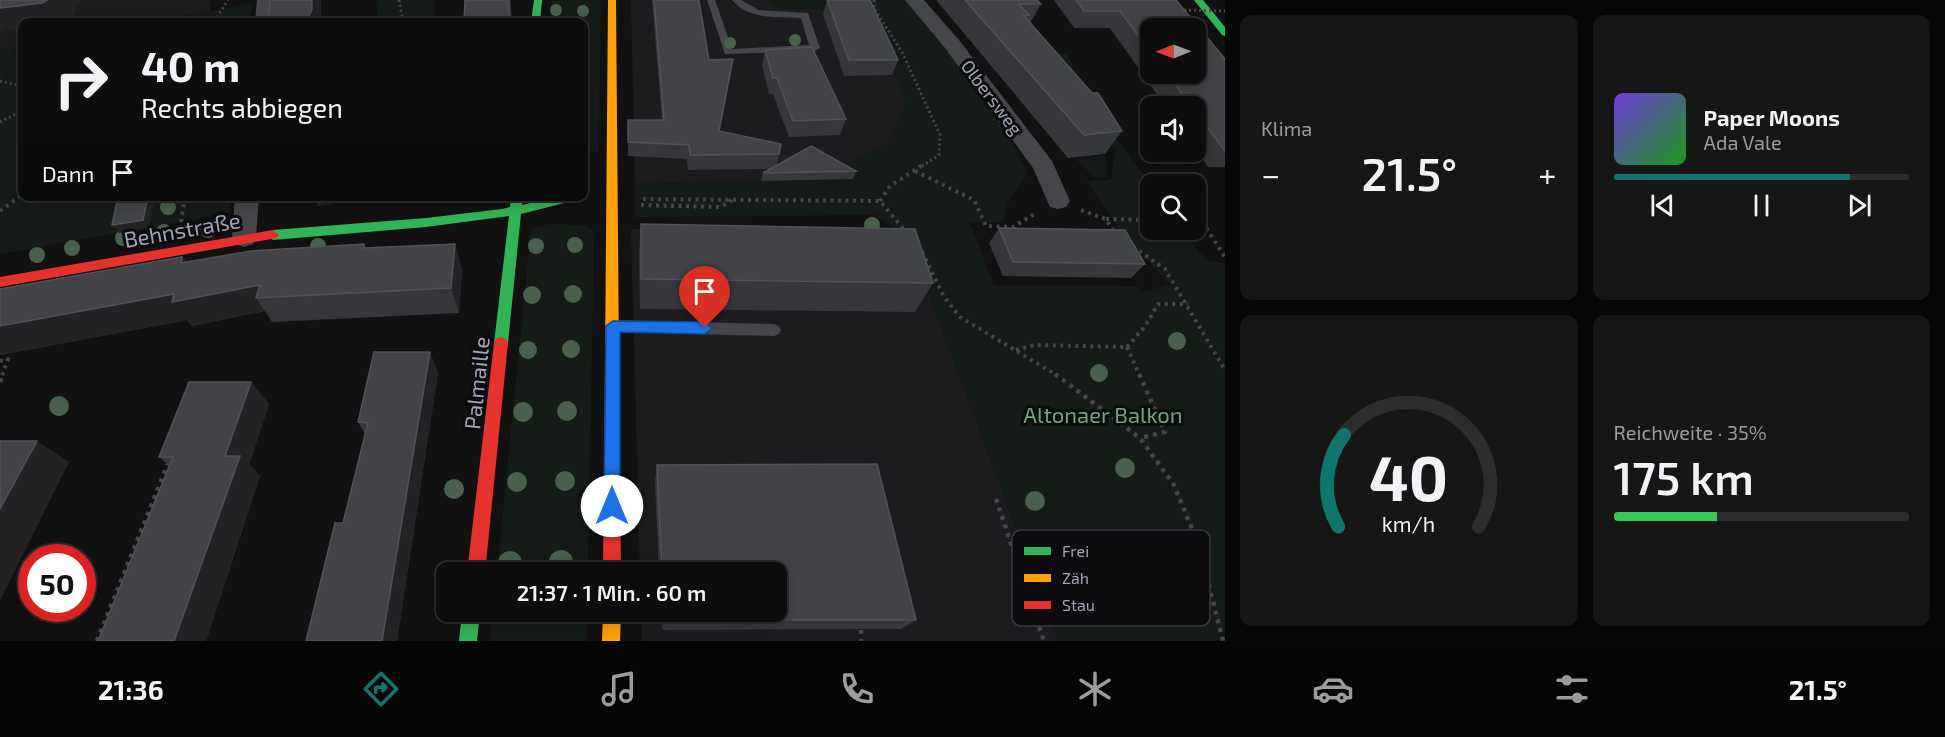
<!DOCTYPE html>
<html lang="de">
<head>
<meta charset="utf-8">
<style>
  body { margin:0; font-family:"Exo 2",sans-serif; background:#161616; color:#f1f3f6; height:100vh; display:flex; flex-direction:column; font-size:22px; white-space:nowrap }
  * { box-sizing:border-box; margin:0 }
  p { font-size:20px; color:#9a9c9d }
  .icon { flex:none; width:33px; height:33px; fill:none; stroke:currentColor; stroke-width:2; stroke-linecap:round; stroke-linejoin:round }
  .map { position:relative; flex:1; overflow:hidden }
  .sheet { display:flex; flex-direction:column; gap:15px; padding:15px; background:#070707; width:720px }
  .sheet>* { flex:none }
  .top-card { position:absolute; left:18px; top:18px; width:570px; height:183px; border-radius:12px; box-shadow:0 3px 15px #0003,0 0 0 2px #2d2d2e; background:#0d0d0d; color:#f1f3f6; overflow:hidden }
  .needle { width:39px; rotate:269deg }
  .controls { position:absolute; left:1140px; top:18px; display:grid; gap:12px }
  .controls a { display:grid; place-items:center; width:66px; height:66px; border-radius:12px; background:#0d0d0d; box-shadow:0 3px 15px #0003,0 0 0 2px #2d2d2e; font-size:30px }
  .speed { position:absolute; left:18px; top:544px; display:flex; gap:12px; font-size:30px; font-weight:700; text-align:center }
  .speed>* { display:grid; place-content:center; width:78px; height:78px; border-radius:50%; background:#0d0d0d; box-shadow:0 3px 15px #0003,0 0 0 2px #2d2d2e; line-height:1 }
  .speed .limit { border:9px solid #d22; background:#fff; color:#111 }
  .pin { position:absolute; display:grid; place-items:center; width:51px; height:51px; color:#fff; margin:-62px -26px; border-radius:50% 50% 50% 0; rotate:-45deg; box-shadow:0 0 6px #0007 }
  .pin .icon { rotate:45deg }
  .me { position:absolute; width:66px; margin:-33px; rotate:0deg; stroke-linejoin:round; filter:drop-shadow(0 0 4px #0008) }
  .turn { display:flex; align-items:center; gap:21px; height:126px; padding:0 24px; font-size:27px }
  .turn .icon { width:78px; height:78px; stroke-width:2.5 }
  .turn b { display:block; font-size:42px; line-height:51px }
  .then { display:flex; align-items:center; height:57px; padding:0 24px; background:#0003; gap:12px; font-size:22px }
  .big { font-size:45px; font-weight:600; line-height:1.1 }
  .sheet .widget { flex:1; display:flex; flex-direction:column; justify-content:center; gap:9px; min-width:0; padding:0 21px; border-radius:12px; background:#161616 }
  .sheet .dial { align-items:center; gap:0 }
  .dial svg { height:156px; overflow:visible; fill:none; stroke:#2d2d2e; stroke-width:7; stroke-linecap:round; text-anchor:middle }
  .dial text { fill:#f1f3f6; stroke:none }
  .song { display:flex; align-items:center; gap:18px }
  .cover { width:72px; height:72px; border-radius:9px; background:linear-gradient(135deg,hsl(260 70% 55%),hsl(120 70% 35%)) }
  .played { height:6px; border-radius:3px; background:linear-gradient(90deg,#0f766e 80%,#2d2d2e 80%) }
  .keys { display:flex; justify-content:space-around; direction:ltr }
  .heat { display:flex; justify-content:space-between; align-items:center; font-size:33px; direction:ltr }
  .charge { height:9px; border-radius:4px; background:linear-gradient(90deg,#34c759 35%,#2d2d2e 0) }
  .sheet .tiles { flex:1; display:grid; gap:15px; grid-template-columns:repeat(2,1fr) }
  .trip { position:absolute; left:436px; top:562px; width:351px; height:60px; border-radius:12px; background:#0d0d0d; box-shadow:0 3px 15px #0003,0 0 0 2px #2d2d2e; font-weight:600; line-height:60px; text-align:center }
  .tab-bar { display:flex; height:96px; justify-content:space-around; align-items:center; background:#050505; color:#9a9c9d }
  .tab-bar .icon { width:42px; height:42px }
  .tab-bar .active { color:#0f766e }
  .tab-bar b { font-size:27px; color:#f1f3f6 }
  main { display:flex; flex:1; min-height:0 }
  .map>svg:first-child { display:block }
  .built { fill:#1c1b1e }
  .green { fill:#151b17 }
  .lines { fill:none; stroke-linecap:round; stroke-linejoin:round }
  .path-far2 { stroke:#46474c; stroke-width:3; stroke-dasharray:2 3; stroke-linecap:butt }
  .path-far1 { stroke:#46474c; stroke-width:4; stroke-dasharray:3 4.5; stroke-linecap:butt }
  .path { stroke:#46474c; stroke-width:4.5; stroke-dasharray:4 5; stroke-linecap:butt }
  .lane { fill:#45464a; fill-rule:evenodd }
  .street { fill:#45464a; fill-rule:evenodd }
  .fast { fill:#30b455; fill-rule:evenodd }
  .slow { fill:#ff9f0a; fill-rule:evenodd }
  .jam { fill:#e5322d; fill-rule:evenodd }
  .path-bridge { stroke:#46474c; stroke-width:3; stroke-dasharray:2 3; stroke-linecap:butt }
  .tree { fill:#48604d }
  .wall { fill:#36373a; fill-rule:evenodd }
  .shaded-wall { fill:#222324 }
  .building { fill:#414347; stroke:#505258; stroke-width:1.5 }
  .route { fill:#1a73e8; stroke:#114b97; stroke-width:1.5 }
  .labels { text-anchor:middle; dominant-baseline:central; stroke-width:6; stroke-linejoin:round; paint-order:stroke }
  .far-street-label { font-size:18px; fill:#a0a4b4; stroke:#0c0b0d }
  .street-label { font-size:22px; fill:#a0a4b4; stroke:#0c0b0d }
  .park-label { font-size:22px; fill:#75a17e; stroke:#0c0b0d }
  .key { fill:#0c0b0d; stroke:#38393f; stroke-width:1.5 }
  .key-label { font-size:16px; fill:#a0a4b4 }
</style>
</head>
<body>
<main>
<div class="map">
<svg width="1225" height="641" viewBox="0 0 1225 641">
  <rect width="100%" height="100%" fill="#111"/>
  <!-- built -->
  <path class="built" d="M0,0h211l-1,11 -59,11h-129v25l-22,4z
    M631,0h136l9,8 94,2 37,92 -18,41 -73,37 -181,3z
    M631,229h262l20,22 145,390h-416l-1,-29h136v-39h-137z"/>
  <!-- green -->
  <path class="green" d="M376,0h59l-1,22h-56z
    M552,0h49l-2,152h-15v-130h-34z
    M767,0h141l89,116 31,57 -19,26 -6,23 -33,1 24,62 143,1 4,6 30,-7 -47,-50 -38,-54 25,-2 5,-31 -6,-1 -85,-93h42l32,61 52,69 -1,46h30l27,30 18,3v378h-167l-145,-390 -19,-22 -19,-14 -240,2v-34l181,-3 73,-37 17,-42 -36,-91 -94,-2z
    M252,3l-2,19h-99z
    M22,47v149l104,1 -7,36 -119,21v-203z
    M1105,155l3,22 -13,1 -18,-18z
    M156,197h76l-2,15 -81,16z
    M549,224l38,1 7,7 -6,341h-91l34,-344z
    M493,612h94l-1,29h-96z"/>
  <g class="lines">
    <!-- path-far2 -->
    <path class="path-far2" d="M399,0l4,22
      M874,0v8l28,44 38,83 -1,20 -17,11
      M198,22l18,-3 12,-19
      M0,81l22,5
      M0,122l22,-11"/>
    <!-- path-far1 -->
    <path class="path-far1" d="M915,171l59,29 12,26 27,1 23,-14
      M643,199l237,2 26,31
      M880,201l10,-15 34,-22
      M641,205l80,2 12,-8
      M1081,210l25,9 9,15
      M0,211l22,-16
      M1106,219l44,1
      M1196,220h5l24,37
      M181,222l4,-26
      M1133,247l32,22 60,101
      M922,252l22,45 16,20 98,59
      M1127,347l13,29
      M1127,347l19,-22 12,-21h30
      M1016,350l18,-5 93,2
      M0,361l8,-2 -6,17"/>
    <!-- path -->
    <path class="path" d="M1055,374l85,64 34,47 25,61 24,95
      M1139,374l26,58 -25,6
      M0,382l3,-8
      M996,499l48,142
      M861,630v11
      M97,641l72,-180"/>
    <!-- lane -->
    <path class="lane" d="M707,0h8l17,49 77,-4 -8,-27c-24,-1 -52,2 -69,-18h9l18,10 49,3 12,35 -5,3 -90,3z
      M613,320l161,4 5,2 2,4 -2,4 -5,2 -161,-4 -5,-2 -2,-4 2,-4z"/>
    <!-- street -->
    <path class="street" d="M257,0h18l-2,22h-18z
      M905,0h19l35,40 93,121 18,40 -4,6 -8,2 -8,-2 -17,-39 -88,-120z
      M235,196h24l-3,42 -3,6 -9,3 -9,-3 -3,-6z"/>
    <!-- fast -->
    <path class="fast" d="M534,0h8l-2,22h-9z
      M1194,0h9l22,27v9l-3,-1z
      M511,196h12l-1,9 37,-9h23l-6,4 -55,14 -13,129 -2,4h-10l-2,-4 15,-127 -83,11 -153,13 -6,-5 6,-5 153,-12 76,-9 8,-2z
      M462,612h18l-3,29h-18z"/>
    <!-- slow -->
    <path class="slow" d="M608,0h8l3,357 -2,4 -5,2 -5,-2 -2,-4z
      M603,612h18l-1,29h-18z"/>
    <!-- jam -->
    <path class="jam" d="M273,230l6,5 -2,3 -277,49v-10z
      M501,337l5,2 2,4 -23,230h-18l27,-230 2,-4z
      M612,351l5,2 2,4 2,216h-18l2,-216 2,-4z"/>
    <!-- path-bridge -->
    <path class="path-bridge" d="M1179,10l46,1"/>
  </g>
  <!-- trees -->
  <g class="tree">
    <circle cx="556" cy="10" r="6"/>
    <circle cx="583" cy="11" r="6"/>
    <circle cx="795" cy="40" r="6"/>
    <circle cx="730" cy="43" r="6"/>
    <circle cx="168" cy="207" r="8"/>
    <circle cx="872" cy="225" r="8"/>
    <circle cx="208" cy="230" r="8"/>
    <circle cx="164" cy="232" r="8"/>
    <circle cx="123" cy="238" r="8"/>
    <circle cx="575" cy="245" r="8"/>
    <circle cx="318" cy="246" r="8"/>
    <circle cx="536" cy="246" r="8"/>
    <circle cx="72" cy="248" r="8"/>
    <circle cx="37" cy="255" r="8"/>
    <circle cx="573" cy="294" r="9"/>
    <circle cx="532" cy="295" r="9"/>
    <circle cx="1177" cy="341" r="9"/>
    <circle cx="571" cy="349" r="9"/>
    <circle cx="528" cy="350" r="9"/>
    <circle cx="1099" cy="373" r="9"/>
    <circle cx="59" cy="406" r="10"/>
    <circle cx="567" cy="411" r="10"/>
    <circle cx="523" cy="412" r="10"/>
    <circle cx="1125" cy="468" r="10"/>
    <circle cx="565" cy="481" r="10"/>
    <circle cx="517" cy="482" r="10"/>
    <circle cx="454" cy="489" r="10"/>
    <circle cx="1035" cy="501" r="10"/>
    <circle cx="561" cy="562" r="12"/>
    <circle cx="510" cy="563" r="12"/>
  </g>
  <!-- wall -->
  <path class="wall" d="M652,0h47l10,60 22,14 -12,57 60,23 -2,11 79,6 -3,8 -92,2 2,-8 6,-4 -81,1 -1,-11 -59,-3v-36h34z
    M827,0l71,60 -6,15 -48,1 -21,-62z
    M937,0h100l4,4 -11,19 92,108 -17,23 -37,4 -131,-157z
    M1054,0h122l49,59v108h-17l-12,-18v-43h-31l-55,-78h-36zM1150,28l46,46h-46z
    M765,50l81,69 -6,16 -51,2 -16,-43h-4l-7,-28z
    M641,224l292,59 -18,29 -275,-3 -1,-54z
    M999,228l146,36 -14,14 -128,-2 -14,-33z
    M364,244l1,4 97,21 -3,44 -187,9 -7,-11 -73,15 -5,-6 -187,35v-66l182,-32 5,5z
    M438,372l-41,269h-91l37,-118 22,-89 -7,-12z
    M251,382l18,22 -20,61 11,11 -54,165h-108l72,-175 -11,-9z
    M657,465l259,155 -15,9 -239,1 -1,-18h116v-39h-118l-4,-92z"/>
  <!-- shaded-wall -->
  <path class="shaded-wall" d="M47,0h35l-1,2 -4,2 -3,11 -14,7h-38v7l-22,3v-24z
    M312,0h9v22h-15z
    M509,0h2l1,22h-2z
    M148,196h8l-7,32 -30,5 -7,-8z
    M270,196h24l-22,5z
    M313,196h66l-61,10z
    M455,244l7,25 -3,44 -8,-25z
    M182,257l20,24 -21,-18z
    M260,285l-4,13 9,13 -73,15 -5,-6 -187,35v-29l174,-32z
    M430,352l8,20 -41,269h-15z
    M251,382l18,22 -20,61 11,11 -54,165h-32l51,-185z
    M37,441l32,21 -69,139v-92z"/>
  <!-- building -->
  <path class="building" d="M0,0h47l-5,3 -42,5z
    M270,0h42v9l-5,11 -1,2h-38z
    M465,0h44l1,22h-46z
    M654,0h45l10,60 24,-1 -14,72 62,13 -2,10 -89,1 -1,-10 -61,-3v-22h36z
    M827,0h43l28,60h-49z
    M965,0h72l4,4h-22l10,11 -5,1 68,77h6l24,38 -38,4z
    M1076,0h100l49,59v91h-1l-28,-38v-6h-5l-24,-32h29v-46h-46v24l-30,-41h-36z
    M812,47l34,72 -53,2 -16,-43h-4l-8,-28z
    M811,146l45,25 -93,2z
    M118,196h30l-5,24 -31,5z
    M641,224l274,5 18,54 -292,-4z
    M999,228l126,2 20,34 -132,-2z
    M364,244v4l91,-4 -4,44 -195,10 4,-13 -88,17 2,-8 -174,32v-37l182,-32 -1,6 70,-12z
    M374,352h56l-48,289h-76l29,-118h8l25,-100 -10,-1z
    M189,382h62l-26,74h15l-66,185h-76l75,-184h-14z
    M0,441h37l-37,68z
    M877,464l39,156h-251l-1,-8h113v-39h-115l-5,-108z"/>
  <!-- route -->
  <path class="route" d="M613,321l92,1 7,6 -7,6 -85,-2v174l-2,5 -6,3 -6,-3 -2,-5 2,-180z"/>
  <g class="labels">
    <!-- far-street labels -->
    <g class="far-street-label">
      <text transform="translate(992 97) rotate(53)">Olbersweg</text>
    </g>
    <!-- street labels -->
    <g class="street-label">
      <text transform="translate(182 229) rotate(-10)">Behnstraße</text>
      <text transform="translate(476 383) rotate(-84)">Palmaille</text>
    </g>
    <!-- park labels -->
    <g class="park-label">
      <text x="1103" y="414">Altonaer Balkon</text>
    </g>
  </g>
  <!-- legend -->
  <rect x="1012" y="530" width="198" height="96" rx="9" class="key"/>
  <rect x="1024" y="547" width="27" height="8" fill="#30b455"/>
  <rect x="1024" y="574" width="27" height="8" fill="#ff9f0a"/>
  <rect x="1024" y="601" width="27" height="8" fill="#e5322d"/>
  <g class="key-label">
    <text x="1062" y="557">Frei</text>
    <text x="1062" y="584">Zäh</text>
    <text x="1062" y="611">Stau</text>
  </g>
</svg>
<div class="controls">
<a><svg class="needle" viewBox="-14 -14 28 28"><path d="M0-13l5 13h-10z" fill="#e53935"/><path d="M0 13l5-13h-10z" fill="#9a9c9d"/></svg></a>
<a><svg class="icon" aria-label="sound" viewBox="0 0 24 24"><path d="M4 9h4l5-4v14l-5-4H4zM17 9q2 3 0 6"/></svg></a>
<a><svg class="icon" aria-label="search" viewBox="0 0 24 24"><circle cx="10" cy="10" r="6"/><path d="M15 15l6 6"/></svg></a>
</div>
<div class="speed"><div class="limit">50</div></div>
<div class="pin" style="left:705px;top:328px;background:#d93025"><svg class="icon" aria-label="arrive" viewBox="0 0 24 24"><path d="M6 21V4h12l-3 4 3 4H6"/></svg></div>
<svg class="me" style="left:612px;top:506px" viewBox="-20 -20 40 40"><circle r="19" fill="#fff"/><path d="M0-13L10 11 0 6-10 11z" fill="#1a73e8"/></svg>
<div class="trip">21:37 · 1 Min. · 60 m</div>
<div class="top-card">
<div class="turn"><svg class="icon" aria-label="right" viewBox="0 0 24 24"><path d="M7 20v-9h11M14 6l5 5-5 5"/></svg><div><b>40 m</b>Rechts abbiegen</div></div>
<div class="then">Dann<svg class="icon" aria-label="arrive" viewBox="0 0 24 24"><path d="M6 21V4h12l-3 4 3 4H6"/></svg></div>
</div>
</div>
<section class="sheet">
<div class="tiles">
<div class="widget"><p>Klima</p>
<div class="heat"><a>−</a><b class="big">21.5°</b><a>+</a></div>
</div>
<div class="widget">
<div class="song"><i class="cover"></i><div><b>Paper Moons</b><p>Ada Vale</p></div></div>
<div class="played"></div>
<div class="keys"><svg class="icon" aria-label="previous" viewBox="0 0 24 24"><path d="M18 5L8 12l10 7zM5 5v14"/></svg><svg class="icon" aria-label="pause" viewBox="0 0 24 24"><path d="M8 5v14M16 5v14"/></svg><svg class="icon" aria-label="next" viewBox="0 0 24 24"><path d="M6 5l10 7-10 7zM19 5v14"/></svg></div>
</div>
<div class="widget dial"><svg viewBox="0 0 100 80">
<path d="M14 69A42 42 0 1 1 86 69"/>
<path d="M14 69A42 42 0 0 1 17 22" stroke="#0f766e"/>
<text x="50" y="56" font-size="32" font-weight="700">40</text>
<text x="50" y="72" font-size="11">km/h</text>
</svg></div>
<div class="widget"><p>Reichweite · 35%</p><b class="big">175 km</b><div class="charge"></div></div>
</div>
</section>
</main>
<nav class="tab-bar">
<b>21:36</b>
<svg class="icon active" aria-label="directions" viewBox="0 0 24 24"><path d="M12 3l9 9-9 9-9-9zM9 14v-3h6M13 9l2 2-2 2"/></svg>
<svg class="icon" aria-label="music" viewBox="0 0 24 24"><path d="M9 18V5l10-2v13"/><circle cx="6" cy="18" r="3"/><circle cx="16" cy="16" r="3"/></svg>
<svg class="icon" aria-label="phone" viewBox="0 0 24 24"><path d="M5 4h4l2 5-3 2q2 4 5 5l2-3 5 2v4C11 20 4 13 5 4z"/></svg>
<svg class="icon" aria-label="climate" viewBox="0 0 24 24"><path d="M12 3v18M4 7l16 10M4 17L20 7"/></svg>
<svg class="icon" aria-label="car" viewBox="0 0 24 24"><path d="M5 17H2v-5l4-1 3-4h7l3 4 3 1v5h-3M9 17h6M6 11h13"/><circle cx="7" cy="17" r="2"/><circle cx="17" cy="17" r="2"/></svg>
<svg class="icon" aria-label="filters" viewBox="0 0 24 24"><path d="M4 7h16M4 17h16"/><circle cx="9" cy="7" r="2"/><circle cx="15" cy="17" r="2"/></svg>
<b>21.5°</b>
</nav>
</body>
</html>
